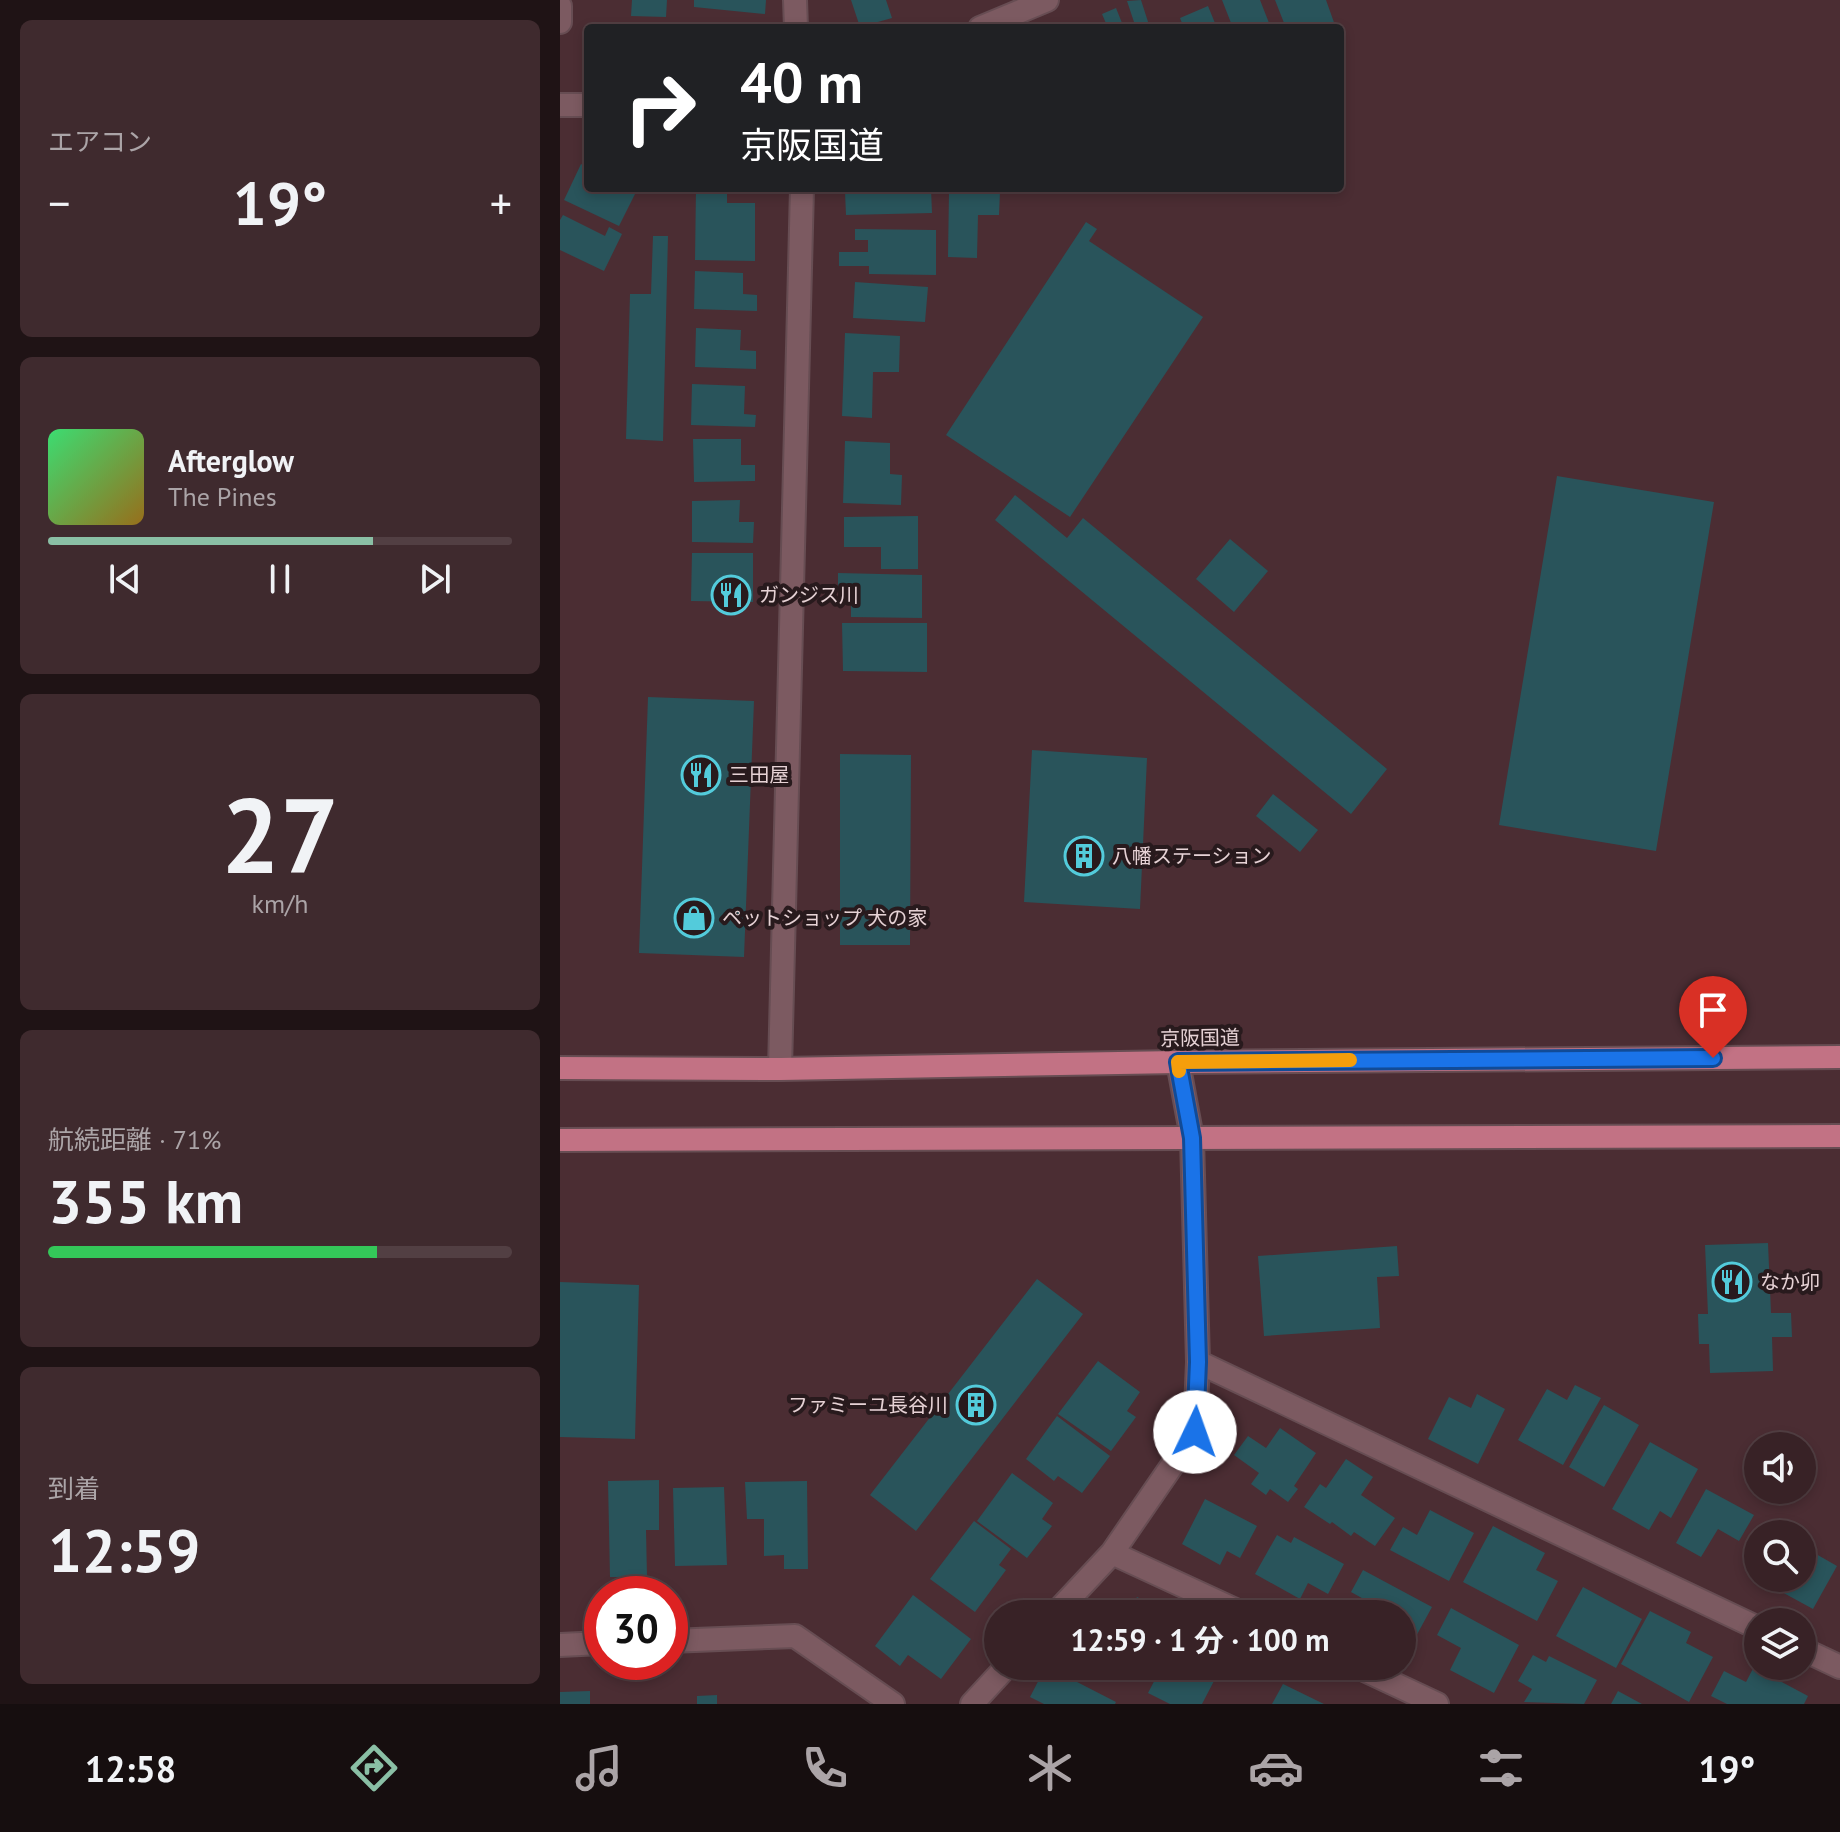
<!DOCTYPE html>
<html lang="ja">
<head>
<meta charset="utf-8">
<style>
  body { margin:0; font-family:"PT Sans","Noto Sans JP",sans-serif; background:#3f2a2e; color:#f1f3f6; height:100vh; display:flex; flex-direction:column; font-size:30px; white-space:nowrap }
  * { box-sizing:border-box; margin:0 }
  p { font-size:26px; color:#aba4a7 }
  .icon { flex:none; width:44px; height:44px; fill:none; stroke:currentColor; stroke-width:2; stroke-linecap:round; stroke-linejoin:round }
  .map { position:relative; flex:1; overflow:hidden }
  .panel { display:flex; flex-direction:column; gap:20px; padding:20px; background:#1f1315; width:560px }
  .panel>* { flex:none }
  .banner { position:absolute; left:24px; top:24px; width:760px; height:168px; border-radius:8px; box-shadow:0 4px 12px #0003,0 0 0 2px #523f43; background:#202124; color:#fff; overflow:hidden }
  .tools { position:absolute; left:1184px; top:1432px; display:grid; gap:16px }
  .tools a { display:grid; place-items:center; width:72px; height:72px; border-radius:50%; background:#382226; box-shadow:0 4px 12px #0003,0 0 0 2px #523f43; font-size:40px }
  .speed { position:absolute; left:24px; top:1576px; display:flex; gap:16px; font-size:40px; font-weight:700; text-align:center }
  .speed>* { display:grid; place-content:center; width:104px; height:104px; border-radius:50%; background:#382226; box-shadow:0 4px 12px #0003,0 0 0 2px #523f43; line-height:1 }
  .speed .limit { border:12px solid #d22; background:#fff; color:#111 }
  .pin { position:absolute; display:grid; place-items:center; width:68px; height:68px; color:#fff; margin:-82px -34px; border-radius:50% 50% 50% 0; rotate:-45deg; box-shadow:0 0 8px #0007 }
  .pin .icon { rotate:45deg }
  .me { position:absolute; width:88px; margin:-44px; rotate:3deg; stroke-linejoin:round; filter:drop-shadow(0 0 6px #0008) }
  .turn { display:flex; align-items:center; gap:28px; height:168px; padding:0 24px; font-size:36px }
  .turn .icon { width:104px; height:104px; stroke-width:2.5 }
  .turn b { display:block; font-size:56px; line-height:68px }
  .big { font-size:60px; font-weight:700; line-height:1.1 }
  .panel .tile { flex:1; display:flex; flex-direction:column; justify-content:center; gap:12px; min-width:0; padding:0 28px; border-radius:12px; background:#3f2a2e }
  .panel .dial { align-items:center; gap:0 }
  .dial b { font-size:104px; line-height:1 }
  .song { display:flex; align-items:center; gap:24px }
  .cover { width:96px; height:96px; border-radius:12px; background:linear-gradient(135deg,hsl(140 70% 55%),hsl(40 70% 35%)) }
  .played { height:8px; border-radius:4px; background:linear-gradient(90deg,#8abfa5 70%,#523f43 70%) }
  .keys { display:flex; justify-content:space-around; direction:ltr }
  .heat { display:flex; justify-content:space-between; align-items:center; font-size:44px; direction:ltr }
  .charge { height:12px; border-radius:6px; background:linear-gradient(90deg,#34c759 71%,#523f43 0) }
  .trip { position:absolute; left:424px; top:1600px; width:432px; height:80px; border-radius:40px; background:#382226; box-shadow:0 4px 12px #0003,0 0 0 2px #523f43; font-weight:700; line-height:80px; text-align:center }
  .tab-bar { display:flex; height:128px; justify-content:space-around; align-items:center; background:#160e0f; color:#aba4a7 }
  .tab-bar .icon { width:56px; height:56px }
  .tab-bar .selected { color:#8abfa5 }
  .tab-bar b { font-size:36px; color:#f1f3f6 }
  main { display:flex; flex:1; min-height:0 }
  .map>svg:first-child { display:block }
  .building { fill:#29545b }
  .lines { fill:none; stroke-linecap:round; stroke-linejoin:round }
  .minor-casing { stroke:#674d53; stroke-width:26 }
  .trunk-casing { stroke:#674d53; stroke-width:26 }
  .minor { stroke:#7c5a61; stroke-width:22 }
  .trunk { stroke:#c27284; stroke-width:22 }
  .route-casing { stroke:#114b97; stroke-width:20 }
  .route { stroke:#1a73e8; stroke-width:14 }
  .slow { stroke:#f59e0b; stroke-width:14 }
  .labels { text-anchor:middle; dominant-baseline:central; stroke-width:8; stroke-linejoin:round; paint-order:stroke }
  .poi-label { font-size:20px; fill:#e6d2d5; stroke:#281a1d; text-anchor:start }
  .street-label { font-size:20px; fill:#e6d2d5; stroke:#281a1d }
</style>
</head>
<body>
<main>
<section class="panel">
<div class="tile"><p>エアコン</p>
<div class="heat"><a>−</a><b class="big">19°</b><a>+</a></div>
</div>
<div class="tile">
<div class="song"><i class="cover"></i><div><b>Afterglow</b><p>The Pines</p></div></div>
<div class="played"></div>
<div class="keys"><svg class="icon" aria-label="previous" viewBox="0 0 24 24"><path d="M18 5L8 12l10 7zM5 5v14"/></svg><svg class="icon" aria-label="pause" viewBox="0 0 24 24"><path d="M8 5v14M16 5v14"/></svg><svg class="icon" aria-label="next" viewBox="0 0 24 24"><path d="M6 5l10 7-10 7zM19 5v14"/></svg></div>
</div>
<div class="tile dial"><b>27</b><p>km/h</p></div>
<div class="tile"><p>航続距離 · 71%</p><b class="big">355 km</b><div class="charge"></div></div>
<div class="tile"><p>到着</p><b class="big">12:59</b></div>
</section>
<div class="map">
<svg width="1280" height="1704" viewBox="0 0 1280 1704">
  <rect width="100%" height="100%" fill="#4b2d33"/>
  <!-- building -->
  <path class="building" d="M72,0h35l-1,17 -35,-1z
    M134,0h72l-1,14 -71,-7z
    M291,0h35l6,18 -32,9z
    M581,0l9,28h-14l-9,-27z
    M662,0h38l11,28h-38z
    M715,0h51l10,28h-50z
    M648,6l9,22h-33l-4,-10z
    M556,8l8,20h-16l-6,-14z
    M21,164l7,4v20h50l-19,38 -55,-26z
    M136,188h31v15h28v58l-60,-1z
    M307,188h64l1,25 -86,2 -1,-23 22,-1z
    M389,192h51l-1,23h-21l-1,43 -29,-1z
    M3,215l42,21 4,-9 13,7 -18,37 -44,-21v-30z
    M526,222l11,7 -8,12 114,76 -133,200 -124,-82z
    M295,229l81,1v45l-67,-1v-8h-30v-14h29v-12h-13z
    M93,236h15l-5,205 -37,-2 4,-145h21z
    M135,271l48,2v21l14,1v16l-63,-2z
    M295,282l73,5 -3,35 -72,-4z
    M136,328l45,2 -1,20 16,1v18l-61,-2z
    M285,333l55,3 -1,36h-26l-1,46 -30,-2z
    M132,384l53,2 -1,28 12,1 -1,12 -64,-2z
    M133,439h48v26h14v16l-61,1z
    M285,441l45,2v31l12,1 -1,30 -58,-2z
    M997,476l157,26 -58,349 -157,-26z
    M455,495l52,43 16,-20 304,251 -36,45 -356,-294z
    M180,500l-1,22h15l-1,21 -61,-1v-41z
    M358,516v53h-37v-22h-37v-30z
    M670,539l38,32 -34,41 -38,-33z
    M132,553h61v49l-62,-1z
    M278,573l84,2v43l-71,-1v-26h-13z
    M282,623h85v49l-84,-1z
    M88,697l106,4 -10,256 -105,-4z
    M472,750l115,8 -7,151 -116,-7z
    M280,754l71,1 -1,190h-70z
    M713,794l45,36 -18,22 -44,-36z
    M1208,1243l3,70h20l1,24h-20l1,34 -63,2 -1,-29h-10l-1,-30h10l-3,-69z
    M837,1246l2,30 -22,1 3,51 -116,8 -6,-80z
    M477,1279l46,35 -167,217 -46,-36z
    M0,1282l79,3 -4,154 -75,-2z
    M538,1361l42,31 -13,19 9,6 -25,34 -53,-37z
    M1015,1385l26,13 -38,67 -45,-25 29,-51 20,11z
    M917,1394l28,15 -27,55 -50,-25 21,-42 22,11z
    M1044,1405l35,20 -35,62 -35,-20z
    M497,1416l53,40 -28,37 -24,-17 -4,5 -28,-22z
    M720,1428l36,25 -22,33 4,3 -10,13 -18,-13 -4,6 -15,-11 8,-11 -25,-18 14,-19 18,12z
    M1090,1442l48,27 -27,49 -11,-7 -11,19 -37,-21z
    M786,1459l27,18 -12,18 34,23 -20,28 -21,-14 -3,4 -19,-14 -2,2 -26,-17 16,-23 6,4z
    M452,1473l41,30 -11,16 10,7 -25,32 -50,-37z
    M99,1480v50h-13l1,47h-37l-2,-96z
    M247,1481l1,88h-24v-14l-20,1v-37h-17l-2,-37z
    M164,1487l3,78 -52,1 -2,-78z
    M1146,1489l48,26 -15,26 -21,-12 -17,28 -25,-14z
    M645,1499l52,27 -17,32 -13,-7 -7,14 -38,-21z
    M870,1510l44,23 -25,48 -59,-31 13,-23 14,8z
    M414,1521l37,28 -12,16 7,5 -31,42 -45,-33z
    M933,1526l52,27 -9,17 22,11 -21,40 -74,-39z
    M717,1535l14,8 3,-6 50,27 -16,30 -20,-11 -8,16 -45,-25z
    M1242,1546l35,20 -24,43 -33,-18 8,-13h14z
    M803,1570l69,37 -24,44 -6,-3v-34h-40l7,-12 -18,-10z
    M1023,1587l59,32 -26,49 -60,-32z
    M353,1595l58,44 -30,40 -33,-24 -8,11 -25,-20z
    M577,1597l35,17h-44z
    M891,1608l68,37 -25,48 -44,-23 11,-22 -24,-13z
    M1090,1611l41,21 -5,11 27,14 -24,45 -68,-38z
    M973,1655l13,7 3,-6 48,24 -13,24 -60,-2 8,-13 -14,-8z
    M1198,1659v7h25l-7,13 32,17 -4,8h-77l-16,-8 13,-25 22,11z
    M486,1666l70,36 -1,2h-71l-14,-7z
    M602,1666h35l-2,5 19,10 -12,23h-32l-22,-11z
    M723,1684l41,20h-52z
    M30,1691v13h-30v-12z
    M1058,1691l24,13h-31z
    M157,1695v9h-20v-8z"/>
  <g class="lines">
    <defs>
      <path id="minor" d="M235,0l1,28
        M0,6v16
        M420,28l67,-28
        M0,105h28
        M220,1069l22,-881
        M638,1362l560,266
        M552,1553l132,61
        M495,1614l57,-61 83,-121 3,-70 -6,-224 -14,-76
        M110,1641l125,-5 98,68
        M0,1645l42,-2
        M1242,1649l38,18
        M796,1666l81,38
        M412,1704l35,-38"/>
      <path id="trunk" d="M0,1068l220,1 398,-7 662,-5
        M0,1140l1280,-4"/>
    </defs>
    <!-- minor casing -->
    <use href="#minor" class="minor-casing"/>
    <!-- trunk casing -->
    <use href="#trunk" class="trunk-casing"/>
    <!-- minor -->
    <use href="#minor" class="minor"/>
    <!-- trunk -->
    <use href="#trunk" class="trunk"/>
  </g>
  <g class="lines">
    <defs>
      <path id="route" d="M635,1432l3,-70 -6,-224 -14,-76 535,-4"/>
    </defs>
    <!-- route casing -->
    <use href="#route" class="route-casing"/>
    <!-- route -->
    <use href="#route" class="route"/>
    <!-- slow -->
    <path class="slow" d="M619,1071l-1,-9 172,-2"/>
  </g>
  <!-- icons -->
  <defs>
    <symbol id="restaurant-ring" viewBox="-11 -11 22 22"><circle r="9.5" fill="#281a1d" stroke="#53cbdb" stroke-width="1.5"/><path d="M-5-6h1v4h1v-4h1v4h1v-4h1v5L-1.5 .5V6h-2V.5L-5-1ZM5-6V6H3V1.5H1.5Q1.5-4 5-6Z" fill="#53cbdb"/></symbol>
    <symbol id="building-ring" viewBox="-11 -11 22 22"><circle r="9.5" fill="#281a1d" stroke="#53cbdb" stroke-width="1.5"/><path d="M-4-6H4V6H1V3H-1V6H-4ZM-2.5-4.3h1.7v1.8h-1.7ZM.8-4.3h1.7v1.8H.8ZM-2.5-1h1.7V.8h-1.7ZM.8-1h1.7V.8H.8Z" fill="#53cbdb"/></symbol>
    <symbol id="shop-ring" viewBox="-11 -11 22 22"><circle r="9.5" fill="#281a1d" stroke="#53cbdb" stroke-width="1.5"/><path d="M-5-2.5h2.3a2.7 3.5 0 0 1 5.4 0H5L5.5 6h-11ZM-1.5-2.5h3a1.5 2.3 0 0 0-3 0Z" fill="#53cbdb"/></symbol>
  </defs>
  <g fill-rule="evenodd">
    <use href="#restaurant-ring" x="149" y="573" width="44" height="44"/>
    <use href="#restaurant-ring" x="119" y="753" width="44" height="44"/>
    <use href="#building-ring" x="502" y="834" width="44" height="44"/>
    <use href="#shop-ring" x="112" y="896" width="44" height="44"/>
    <use href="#restaurant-ring" x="1150" y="1260" width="44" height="44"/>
    <use href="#building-ring" x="394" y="1383" width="44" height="44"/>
  </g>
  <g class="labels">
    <!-- poi labels -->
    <g class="poi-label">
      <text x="199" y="595">ガンジス川</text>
      <text x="169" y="775">三田屋</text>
      <text x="552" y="856">八幡ステーション</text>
      <text x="162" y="918">ペットショップ 犬の家</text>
      <text x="1200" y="1282">なか卯</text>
      <text x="388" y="1405" text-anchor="end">ファミーユ長谷川</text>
    </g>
    <!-- street labels -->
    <g class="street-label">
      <text transform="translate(640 1038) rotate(-1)">京阪国道</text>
    </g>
  </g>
</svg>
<div class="tools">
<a><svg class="icon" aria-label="sound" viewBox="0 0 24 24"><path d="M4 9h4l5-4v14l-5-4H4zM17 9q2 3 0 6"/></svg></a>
<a><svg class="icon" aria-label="search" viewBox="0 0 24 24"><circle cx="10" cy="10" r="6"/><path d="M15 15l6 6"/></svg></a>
<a><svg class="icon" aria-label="layers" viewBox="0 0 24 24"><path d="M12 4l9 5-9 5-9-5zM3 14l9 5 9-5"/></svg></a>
</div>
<div class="speed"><div class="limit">30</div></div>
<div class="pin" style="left:1153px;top:1058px;background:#d93025"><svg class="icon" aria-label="arrive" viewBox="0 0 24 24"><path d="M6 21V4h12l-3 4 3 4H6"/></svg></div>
<svg class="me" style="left:635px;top:1432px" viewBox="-20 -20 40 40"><circle r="19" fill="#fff"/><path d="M0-13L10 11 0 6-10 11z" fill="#1a73e8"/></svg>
<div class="trip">12:59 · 1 分 · 100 m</div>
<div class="banner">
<div class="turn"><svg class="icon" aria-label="right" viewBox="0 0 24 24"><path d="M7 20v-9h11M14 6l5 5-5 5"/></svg><div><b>40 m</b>京阪国道</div></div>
</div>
</div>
</main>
<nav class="tab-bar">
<b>12:58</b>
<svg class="icon selected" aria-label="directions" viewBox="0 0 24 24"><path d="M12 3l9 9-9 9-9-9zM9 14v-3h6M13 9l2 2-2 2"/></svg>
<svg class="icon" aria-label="music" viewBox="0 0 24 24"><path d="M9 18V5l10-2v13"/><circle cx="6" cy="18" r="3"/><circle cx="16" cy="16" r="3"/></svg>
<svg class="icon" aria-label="phone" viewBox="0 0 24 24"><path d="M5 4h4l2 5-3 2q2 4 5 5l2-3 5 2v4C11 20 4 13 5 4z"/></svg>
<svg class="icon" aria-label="climate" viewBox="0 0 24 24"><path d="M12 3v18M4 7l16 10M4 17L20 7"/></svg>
<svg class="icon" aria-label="car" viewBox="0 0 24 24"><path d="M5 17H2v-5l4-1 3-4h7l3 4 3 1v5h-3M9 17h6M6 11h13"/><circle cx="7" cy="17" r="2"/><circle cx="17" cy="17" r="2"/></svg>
<svg class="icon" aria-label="filters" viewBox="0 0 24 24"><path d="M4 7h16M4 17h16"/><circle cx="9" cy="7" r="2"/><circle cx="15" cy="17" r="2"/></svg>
<b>19°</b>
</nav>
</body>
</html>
